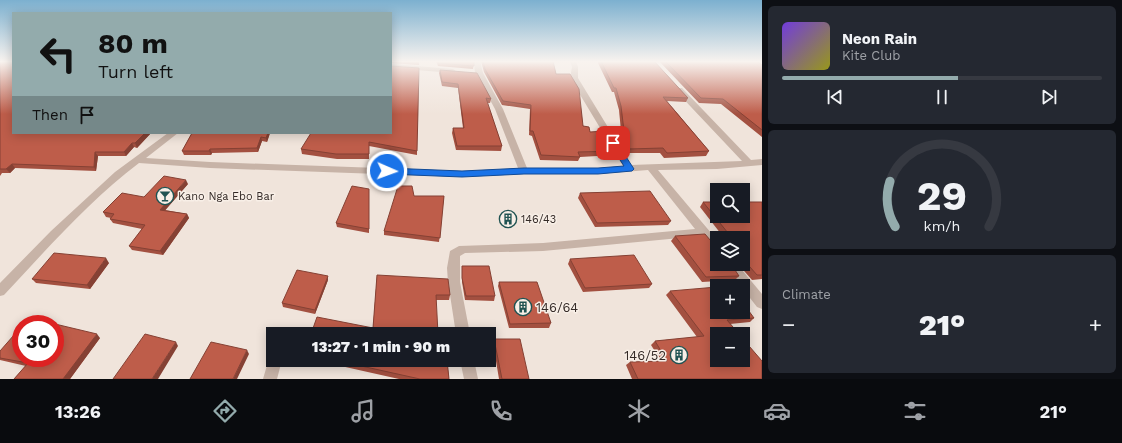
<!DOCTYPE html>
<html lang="en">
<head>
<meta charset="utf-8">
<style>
  body { margin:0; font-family:"Work Sans",sans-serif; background:#242831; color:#f1f3f6; height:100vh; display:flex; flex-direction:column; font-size:15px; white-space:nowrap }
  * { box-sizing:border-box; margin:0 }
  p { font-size:13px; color:#9ea1a6 }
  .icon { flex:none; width:22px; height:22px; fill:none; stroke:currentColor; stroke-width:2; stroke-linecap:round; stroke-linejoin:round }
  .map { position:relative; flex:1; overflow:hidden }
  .side { display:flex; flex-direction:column; gap:6px; padding:6px; background:#0d0f14; width:360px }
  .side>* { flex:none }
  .top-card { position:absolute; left:12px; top:12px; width:380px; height:122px; border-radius:0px; box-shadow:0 2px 10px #0003; background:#93abac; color:#111; overflow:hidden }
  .fabs { position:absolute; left:710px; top:183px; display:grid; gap:8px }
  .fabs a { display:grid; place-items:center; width:40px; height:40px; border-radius:0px; background:#171b24; box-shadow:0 2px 10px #0003; font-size:20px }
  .speed { position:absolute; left:12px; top:315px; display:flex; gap:8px; font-size:20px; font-weight:700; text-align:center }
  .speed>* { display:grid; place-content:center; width:52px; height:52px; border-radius:50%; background:#171b24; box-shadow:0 2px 10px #0003; line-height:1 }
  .speed .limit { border:6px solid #d22; background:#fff; color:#111 }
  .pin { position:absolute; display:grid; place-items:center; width:34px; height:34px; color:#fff; margin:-17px; border-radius:8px; box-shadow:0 2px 6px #0006 }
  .me { position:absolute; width:44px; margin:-22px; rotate:92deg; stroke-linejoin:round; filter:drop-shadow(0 0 3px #0008) }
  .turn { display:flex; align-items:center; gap:14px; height:84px; padding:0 20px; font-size:18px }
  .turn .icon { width:52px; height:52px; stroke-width:2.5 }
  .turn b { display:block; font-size:28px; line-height:34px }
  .then { display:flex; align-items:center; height:38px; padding:0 20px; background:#0003; gap:8px; font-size:15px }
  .big { font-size:30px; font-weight:800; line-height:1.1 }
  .side .widget { flex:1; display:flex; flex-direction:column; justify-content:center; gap:6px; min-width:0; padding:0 14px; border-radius:6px; background:#242831 }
  .side .dial { align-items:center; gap:0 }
  .dial svg { height:104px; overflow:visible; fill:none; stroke:#363941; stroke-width:7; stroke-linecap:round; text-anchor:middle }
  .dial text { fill:#f1f3f6; stroke:none }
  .song { display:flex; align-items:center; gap:12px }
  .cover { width:48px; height:48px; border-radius:6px; background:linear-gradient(135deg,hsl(260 70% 55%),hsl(60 70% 35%)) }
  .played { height:4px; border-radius:2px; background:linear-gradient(90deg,#93abac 55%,#363941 55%) }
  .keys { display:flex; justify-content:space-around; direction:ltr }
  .heat { display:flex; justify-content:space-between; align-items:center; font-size:22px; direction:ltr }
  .trip { position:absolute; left:266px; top:327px; width:230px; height:40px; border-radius:0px; background:#171b24; box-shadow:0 2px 10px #0003; font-weight:800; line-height:40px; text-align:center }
  .tab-bar { display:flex; height:64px; justify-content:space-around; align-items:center; background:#090b0e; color:#9ea1a6 }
  .tab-bar .icon { width:28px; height:28px }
  .tab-bar .active { color:#93abac }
  .tab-bar b { font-size:18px; color:#f1f3f6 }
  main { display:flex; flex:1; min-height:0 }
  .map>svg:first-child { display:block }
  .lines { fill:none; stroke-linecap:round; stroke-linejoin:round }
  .minor { fill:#c7b3a7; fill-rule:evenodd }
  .wall { fill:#a35040 }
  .shaded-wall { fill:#854134 }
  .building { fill:#be5d4a; stroke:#854134 }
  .route { fill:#1a73e8; stroke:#114b97 }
  .labels { text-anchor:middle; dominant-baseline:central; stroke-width:3; stroke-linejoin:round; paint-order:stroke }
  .poi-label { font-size:11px; fill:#342a27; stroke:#f8efe7; text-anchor:start }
  .near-poi-label { font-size:13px; fill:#342a27; stroke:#f8efe7; text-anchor:start }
</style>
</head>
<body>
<main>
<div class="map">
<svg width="762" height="379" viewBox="0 0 762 379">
  <rect width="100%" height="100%" fill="#f0e4db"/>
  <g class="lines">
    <!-- minor -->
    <path class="minor" d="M474,61h6l3,12 20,36 24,59h71l25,-2 -53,-88 2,-11 -2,-6h6l2,6v11l53,87 111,-4 -67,-71 4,-2h3l69,72 11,-1v6l-45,4 -59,1 59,70v12l-4,-1 -12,-15 -158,15 -78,2 -5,3v26l10,52h-14l-8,-52 -1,-14 3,-17 9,-5 84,-3 152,-14 -47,-59 -50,4h-74l-62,3 -252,-9 -71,-5c-49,37 -93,87 -135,132l-4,1v-13l51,-52 64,-59 53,-39h10l-32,25 64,4 252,9 56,-3 -23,-59 -20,-36z
      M391,64l62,5 3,2 -3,2 -62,-5z
      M724,264h13l25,30v15l-5,-2 -14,-18v-3h-2z
      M273,354v6h9l-5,19h-14l7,-24z
      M460,360h14l4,19h-14z"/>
  </g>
  <!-- wall -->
  <path class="wall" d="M0,61l151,72 -14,15 -3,-1 -8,9h-28l-2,15 -81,-3 -5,5h-8l-2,3z
    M391,61h28v4l-28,-2z
    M436,61h38l-1,8 -35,-3z
    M481,61h72l3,13 27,52 7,6 27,19 -2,4 -35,2 -2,4 -38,-1 -8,-24 -3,-1 1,-26 -28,-4 -18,-33z
    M599,61h55l34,37 -2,4 -19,-1 42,50 -3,5 -42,2 -4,-5h-34l-11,-18 2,-4h4l-2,-21 -5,-18h-2l-14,-29z
    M659,61h98l5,4v72l-41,-33 -22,-1z
    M440,70l51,29 -1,4h-3l15,43 -1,5 -45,-1 -4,-17 1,-5h10l-5,-40 -16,-2 -3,-13z
    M192,133h78l-3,9 -5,-1 -4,11 -46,1 -1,2h-27l-2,-4z
    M391,133l26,18v4l-48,-9v13h-32l-35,-5 -1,-5z
    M188,184l-23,26 22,4 2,4 -26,37 -31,-5 -3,-4 13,-17 -29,-6 -3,-4 1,-1 -5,-1 -3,-5 41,-15z
    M369,189v44l-32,-6 -1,-4z
    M580,193l91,28 -3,4 -73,2 -17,-29z
    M414,196h30l-5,46 -55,-7v-4z
    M703,202h59v77l-10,1 -14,-16h5v-26h-25l3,-4 -21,-27z
    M675,236l64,40 -4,4 -33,2 -31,-41z
    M570,259l82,25 -3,4 -66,4 -15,-28z
    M109,263l-19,26 -54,-6 -4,-4z
    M462,266l33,30 -1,5 -29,-1 -3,-18z
    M377,275l73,20 -1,5h-13l-63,28z
    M328,280l-13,34 -32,-7 -1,-4z
    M499,282l52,41 -2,5h-40l-11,-42z
    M670,291l84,27 -4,4 -20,2 32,55h-130l-6,-14 4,-3 31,-1 -10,-16 4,-4 42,-4 -31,-42z
    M100,338l-30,41h-56l12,-13 -26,-6v-9z
    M494,339l35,40h-30l-6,-36z
    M314,360h133l2,19h-50z"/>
  <!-- shaded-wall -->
  <path class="shaded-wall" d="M145,133h6l-14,15 -2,-5z
    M268,133h2l-3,9 -1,-4z
    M261,137l1,4 -4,11 -1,-4z
    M132,143l2,4 -8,9 -2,-4z
    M210,149l2,4 -1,2 -2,-4z
    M95,152l3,4 -2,15 -2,-4z
    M12,164l3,4 -5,5 -4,-4z
    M186,180l2,4 -26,30 -2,-4z
    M187,214l2,4 -26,37 -3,-4z
    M106,258l3,5 -19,26 -3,-4z
    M328,276v4l-13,34v-4z
    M97,334l3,4 -30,41h-7z
    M176,342l2,4 -20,33h-6z
    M247,350l2,4 -12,25h-4z"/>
  <!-- building -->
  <path class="building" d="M0,61h13v72h132l-10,10h-3l-8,9h-29l-1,15 -82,-3 -6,5h-6z
    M438,61h36v5l-36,-3z
    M483,61h70l3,13h14l9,15 4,37 6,1 1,5 15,-1 12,20 -39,1 2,5 -39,-2 -8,-24h-3l1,-26 -28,-4 -18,-32z
    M601,61h53l34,37 -25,-1 46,54 -42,2 -4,-5 -35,1 -11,-18h7l-3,-25 -5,-18h-2z
    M665,61h92l5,4v65l-39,-31 -22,-1z
    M391,66l28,2 -2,83 -48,-9v12h-33l-35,-5 10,-16h80z
    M440,70l37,3 14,26 -5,-1 16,48h-45l-4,-18h11l-6,-44 -16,-2z
    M192,133h76l-2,5 -5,-1 -4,11 -47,1 -1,2h-27z
    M164,176l22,4 -26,30 27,4 -27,37 -31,-5 16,-21 -35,-6 4,-5 -11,-2 19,-19 22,4z
    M352,186l17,3v40l-33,-6z
    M398,186h14l2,10h30l-4,42 -56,-7z
    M650,191l21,30 -74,2 -17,-30z
    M703,202h14v14h26v-14h19v73h-5l-14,-16v-21h-21v-4l6,-1z
    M705,234l11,13h1v17h14l8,12 -33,1 -31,-41z
    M54,253l52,5 -19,27 -55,-6z
    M634,255l18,29 -67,4 -15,-29z
    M462,266h27l6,30h-29l-4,-18z
    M297,270l31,6 -13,34 -33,-7z
    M377,275l71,4 2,16h-14l2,39h-127l6,-17 56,11z
    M499,282h38l14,41 -41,1z
    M717,287v25h26v-9l11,15 -27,2 12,14h-22v26h26v-21l19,22v18h-124l-8,-17 37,-1 -12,-20 49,-5 -34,-45z
    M29,318l25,6h-30z
    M55,324l42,10 -34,45h-49l14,-16 -28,-5v-7l21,-24v31h34z
    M145,334l31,8 -24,37h-39z
    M494,339h26l9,40h-27z
    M211,342l36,8 -14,29h-43z
    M334,360h113l2,19h-29z"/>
  <!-- sky -->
  <linearGradient id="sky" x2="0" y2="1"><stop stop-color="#7cb0cf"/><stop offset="0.54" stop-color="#f8f3ef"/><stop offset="1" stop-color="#f8f3ef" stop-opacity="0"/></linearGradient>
  <rect width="762" height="114" fill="url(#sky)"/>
  <!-- route -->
  <path class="route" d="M613,140l4,3 17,26 -2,2 -34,3h-74l-62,3 -75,-3 -4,-3 4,-3 75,3 62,-3h74l26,-2 -15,-23z"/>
  <!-- icons -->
  <defs>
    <symbol id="bar-ring" viewBox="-11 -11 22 22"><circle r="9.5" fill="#f8efe7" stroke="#205352" stroke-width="1.5"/><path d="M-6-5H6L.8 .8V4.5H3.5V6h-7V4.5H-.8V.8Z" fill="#205352"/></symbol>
    <symbol id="building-ring" viewBox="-11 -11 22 22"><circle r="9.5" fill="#f8efe7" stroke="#205352" stroke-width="1.5"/><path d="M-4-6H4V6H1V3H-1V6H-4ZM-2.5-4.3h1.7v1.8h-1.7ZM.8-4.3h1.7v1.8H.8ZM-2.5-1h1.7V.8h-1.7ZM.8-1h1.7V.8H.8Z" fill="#205352"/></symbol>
  </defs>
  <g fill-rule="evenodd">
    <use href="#bar-ring" x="155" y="186" width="20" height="20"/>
    <use href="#building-ring" x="498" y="209" width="20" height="20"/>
    <use href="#building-ring" x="513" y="297" width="20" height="20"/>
    <use href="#building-ring" x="669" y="345" width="20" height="20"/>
  </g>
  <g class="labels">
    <!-- poi labels -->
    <g class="poi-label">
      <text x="178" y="196">Kano Nga Ebo Bar</text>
      <text x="521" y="219">146/43</text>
    </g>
    <!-- near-poi labels -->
    <g class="near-poi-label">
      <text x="536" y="307">146/64</text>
      <text x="666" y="355" text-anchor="end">146/52</text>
    </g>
  </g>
</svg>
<div class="fabs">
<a><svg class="icon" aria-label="search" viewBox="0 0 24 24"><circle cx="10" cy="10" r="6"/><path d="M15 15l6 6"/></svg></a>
<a><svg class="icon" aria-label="layers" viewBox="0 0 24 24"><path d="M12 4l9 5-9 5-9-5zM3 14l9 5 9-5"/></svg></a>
<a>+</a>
<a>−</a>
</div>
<div class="speed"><div class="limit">30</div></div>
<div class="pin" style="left:613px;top:143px;background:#d93025"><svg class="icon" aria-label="arrive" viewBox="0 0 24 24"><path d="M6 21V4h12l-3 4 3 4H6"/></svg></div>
<svg class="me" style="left:387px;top:171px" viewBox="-20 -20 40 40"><circle r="17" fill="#1a73e8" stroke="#fff" stroke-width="3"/><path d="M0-11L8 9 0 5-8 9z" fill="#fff"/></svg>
<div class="trip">13:27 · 1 min · 90 m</div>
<div class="top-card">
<div class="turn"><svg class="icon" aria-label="left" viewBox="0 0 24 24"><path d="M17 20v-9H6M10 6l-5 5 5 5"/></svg><div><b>80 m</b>Turn left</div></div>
<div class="then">Then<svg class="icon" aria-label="arrive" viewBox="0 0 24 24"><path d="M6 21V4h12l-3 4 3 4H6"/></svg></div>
</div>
</div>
<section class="side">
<div class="widget">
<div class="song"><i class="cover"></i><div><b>Neon Rain</b><p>Kite Club</p></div></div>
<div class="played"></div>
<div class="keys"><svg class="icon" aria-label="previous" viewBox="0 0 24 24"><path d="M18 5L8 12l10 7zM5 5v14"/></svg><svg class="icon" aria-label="pause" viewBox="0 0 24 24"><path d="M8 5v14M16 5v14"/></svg><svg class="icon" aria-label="next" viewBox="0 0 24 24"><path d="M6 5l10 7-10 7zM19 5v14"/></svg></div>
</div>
<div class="widget dial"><svg viewBox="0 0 100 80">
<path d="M14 69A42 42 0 1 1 86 69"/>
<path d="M14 69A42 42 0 0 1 10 34" stroke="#93abac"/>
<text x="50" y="56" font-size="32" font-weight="700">29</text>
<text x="50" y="72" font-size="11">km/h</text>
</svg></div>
<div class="widget"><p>Climate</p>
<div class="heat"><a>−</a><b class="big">21°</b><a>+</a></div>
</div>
</section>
</main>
<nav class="tab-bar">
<b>13:26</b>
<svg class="icon active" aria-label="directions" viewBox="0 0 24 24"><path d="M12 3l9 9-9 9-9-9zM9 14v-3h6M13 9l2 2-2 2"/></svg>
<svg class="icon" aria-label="music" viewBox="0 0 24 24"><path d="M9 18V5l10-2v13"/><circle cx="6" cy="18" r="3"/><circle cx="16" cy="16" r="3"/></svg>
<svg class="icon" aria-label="phone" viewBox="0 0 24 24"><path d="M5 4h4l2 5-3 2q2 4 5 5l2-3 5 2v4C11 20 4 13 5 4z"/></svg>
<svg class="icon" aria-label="climate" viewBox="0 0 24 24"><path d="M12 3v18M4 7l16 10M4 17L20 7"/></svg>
<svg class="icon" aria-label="car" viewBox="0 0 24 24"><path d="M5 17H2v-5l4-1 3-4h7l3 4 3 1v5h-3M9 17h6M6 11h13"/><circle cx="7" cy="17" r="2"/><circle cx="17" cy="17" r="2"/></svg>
<svg class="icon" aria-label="filters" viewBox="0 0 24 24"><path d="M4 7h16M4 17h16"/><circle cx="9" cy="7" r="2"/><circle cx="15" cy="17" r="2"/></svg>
<b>21°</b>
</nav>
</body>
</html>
